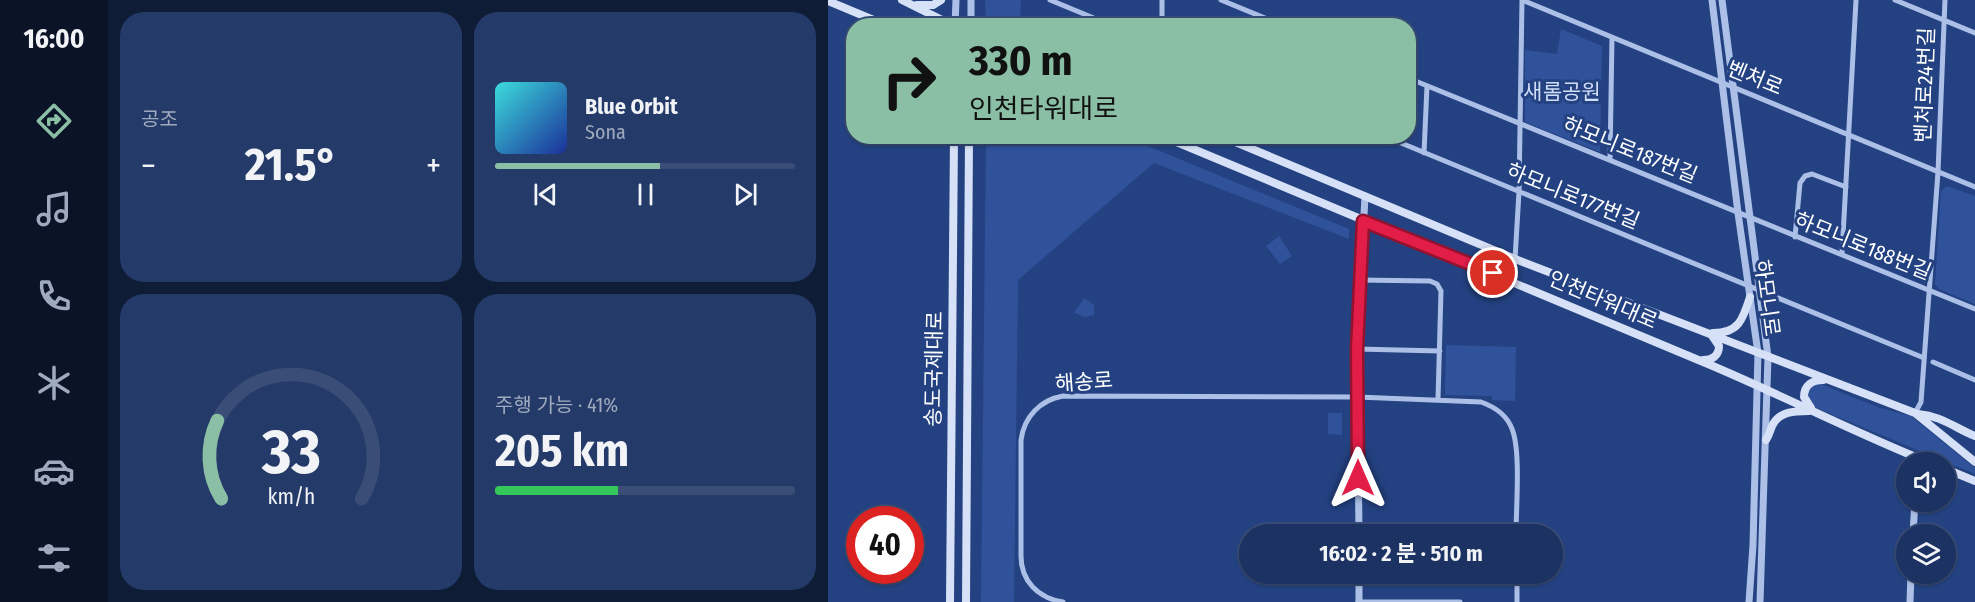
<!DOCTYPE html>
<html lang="ko">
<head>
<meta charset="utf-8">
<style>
  body { margin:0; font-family:"Fira Sans Condensed","Noto Sans KR",sans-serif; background:#243a68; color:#f1f3f6; height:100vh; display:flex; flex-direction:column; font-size:22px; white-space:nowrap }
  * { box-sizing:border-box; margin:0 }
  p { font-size:20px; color:#a0aabe }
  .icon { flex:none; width:33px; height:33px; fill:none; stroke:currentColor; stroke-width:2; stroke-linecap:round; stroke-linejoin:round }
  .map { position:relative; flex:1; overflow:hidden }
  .side { display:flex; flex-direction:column; gap:12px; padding:12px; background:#0f1c36; width:720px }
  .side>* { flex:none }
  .banner { position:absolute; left:18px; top:18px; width:570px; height:126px; border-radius:24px; box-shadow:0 2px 4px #0004,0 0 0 2px #394d77; background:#8abfa5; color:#111; overflow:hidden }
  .fabs { position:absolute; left:1068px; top:452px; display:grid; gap:12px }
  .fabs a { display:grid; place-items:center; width:60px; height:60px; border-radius:50%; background:#1b3262; box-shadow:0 2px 4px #0004,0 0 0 2px #394d77; font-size:30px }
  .speed { position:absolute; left:18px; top:506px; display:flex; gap:12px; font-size:30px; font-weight:700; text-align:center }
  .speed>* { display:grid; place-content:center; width:78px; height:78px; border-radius:50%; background:#1b3262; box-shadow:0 2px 4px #0004,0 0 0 2px #394d77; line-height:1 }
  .speed .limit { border:9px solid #d22; background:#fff; color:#111 }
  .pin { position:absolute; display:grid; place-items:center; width:51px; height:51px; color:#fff; margin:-26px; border:3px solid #fff; border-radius:50%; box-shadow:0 2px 6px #0007 }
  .me { position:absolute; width:66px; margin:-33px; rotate:0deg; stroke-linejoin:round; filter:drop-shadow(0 0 4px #0008) }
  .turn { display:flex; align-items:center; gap:21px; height:126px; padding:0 24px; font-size:27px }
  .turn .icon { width:78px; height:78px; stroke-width:2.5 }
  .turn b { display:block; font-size:42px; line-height:51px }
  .big { font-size:45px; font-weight:700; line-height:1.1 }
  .side .tile { flex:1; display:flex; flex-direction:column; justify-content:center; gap:9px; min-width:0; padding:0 21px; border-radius:24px; background:#243a68 }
  .side .dial { align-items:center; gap:0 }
  .dial svg { height:156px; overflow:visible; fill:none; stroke:#394d77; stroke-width:7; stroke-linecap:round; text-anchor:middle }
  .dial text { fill:#f1f3f6; stroke:none }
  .song { display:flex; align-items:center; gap:18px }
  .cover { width:72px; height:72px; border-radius:9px; background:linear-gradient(135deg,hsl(180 70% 55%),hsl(230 70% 35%)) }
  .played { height:6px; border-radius:3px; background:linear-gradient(90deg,#8abfa5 55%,#394d77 55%) }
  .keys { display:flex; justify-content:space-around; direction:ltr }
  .heat { display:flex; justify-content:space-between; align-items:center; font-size:33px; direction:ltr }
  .charge { height:9px; border-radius:4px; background:linear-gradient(90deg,#34c759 41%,#394d77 0) }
  .side .tiles { flex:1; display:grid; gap:12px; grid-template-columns:repeat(2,1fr) }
  .trip { position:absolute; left:411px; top:524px; width:324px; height:60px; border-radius:30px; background:#1b3262; box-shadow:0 2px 4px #0004,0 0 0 2px #394d77; font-weight:700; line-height:60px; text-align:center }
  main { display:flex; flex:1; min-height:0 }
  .tabs { display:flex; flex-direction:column; width:108px; justify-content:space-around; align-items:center; background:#0b1427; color:#a0aabe }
  .tabs .icon { width:42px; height:42px }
  .tabs .on { color:#8abfa5 }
  .tabs b { font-size:27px; color:#f1f3f6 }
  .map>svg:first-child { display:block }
  .green { fill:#2f529a }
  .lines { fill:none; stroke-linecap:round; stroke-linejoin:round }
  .minor { stroke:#acc0e7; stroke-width:5 }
  .tertiary { stroke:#acc0e7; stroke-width:7 }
  .secondary { stroke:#d6e0f6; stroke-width:8 }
  .route-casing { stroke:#92132f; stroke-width:15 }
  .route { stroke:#e11d48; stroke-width:10 }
  .labels { text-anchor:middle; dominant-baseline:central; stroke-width:6; stroke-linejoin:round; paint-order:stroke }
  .street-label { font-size:21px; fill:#fff; stroke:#244282 }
  .park-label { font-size:21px; fill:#d0ddf6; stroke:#244282 }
</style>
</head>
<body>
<main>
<nav class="tabs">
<b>16:00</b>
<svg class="icon on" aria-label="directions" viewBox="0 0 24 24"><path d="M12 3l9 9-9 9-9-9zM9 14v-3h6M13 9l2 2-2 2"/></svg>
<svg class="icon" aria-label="music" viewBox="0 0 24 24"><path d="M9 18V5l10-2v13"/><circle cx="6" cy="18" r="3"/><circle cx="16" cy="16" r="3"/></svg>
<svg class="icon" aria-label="phone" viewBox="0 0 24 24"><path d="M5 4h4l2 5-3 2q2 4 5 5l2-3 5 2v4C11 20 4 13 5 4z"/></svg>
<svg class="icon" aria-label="climate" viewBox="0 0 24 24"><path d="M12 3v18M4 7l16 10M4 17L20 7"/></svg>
<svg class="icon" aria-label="car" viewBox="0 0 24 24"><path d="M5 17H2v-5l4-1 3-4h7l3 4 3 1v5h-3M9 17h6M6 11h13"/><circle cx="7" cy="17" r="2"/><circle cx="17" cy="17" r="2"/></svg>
<svg class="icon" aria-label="filters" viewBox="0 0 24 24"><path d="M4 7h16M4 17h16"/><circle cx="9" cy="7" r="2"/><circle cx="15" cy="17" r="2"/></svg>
</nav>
<section class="side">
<div class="tiles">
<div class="tile"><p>공조</p>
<div class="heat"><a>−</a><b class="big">21.5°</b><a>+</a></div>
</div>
<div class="tile">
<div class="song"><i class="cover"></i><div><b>Blue Orbit</b><p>Sona</p></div></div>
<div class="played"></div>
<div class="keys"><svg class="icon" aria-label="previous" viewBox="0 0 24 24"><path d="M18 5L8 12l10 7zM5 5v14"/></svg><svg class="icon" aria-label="pause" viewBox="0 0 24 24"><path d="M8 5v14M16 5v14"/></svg><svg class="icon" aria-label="next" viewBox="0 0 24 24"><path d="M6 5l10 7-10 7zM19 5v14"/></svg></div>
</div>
<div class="tile dial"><svg viewBox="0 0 100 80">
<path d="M14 69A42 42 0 1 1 86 69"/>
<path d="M14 69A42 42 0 0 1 12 29" stroke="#8abfa5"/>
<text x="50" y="56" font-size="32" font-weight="700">33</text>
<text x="50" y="72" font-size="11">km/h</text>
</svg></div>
<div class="tile"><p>주행 가능 · 41%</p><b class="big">205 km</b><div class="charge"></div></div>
</div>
</section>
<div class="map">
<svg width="1147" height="602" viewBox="0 0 1147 602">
  <rect width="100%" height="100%" fill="#244282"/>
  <!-- green -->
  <path class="green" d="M157,0h36l-1,25h-30l-4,-5z
    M733,29l41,17 -2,106 -75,-30v-72l32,4z
    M158,137h140l223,92v10l-195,-76 -136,117 -4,322h-33z
    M1119,186l28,10v108l-36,-15 -4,-5 6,-93z
    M451,236l13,20 -12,8 -14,-18z
    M256,298l10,7v10l-9,2 -11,-4z
    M618,345l70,2 -1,54 -23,-1v-4l-47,-1z
    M990,383l59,24 34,9 64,52v6l-161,-67 -7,-8c0,-9 2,-12 11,-16z
    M500,413h14v22l-14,-1z"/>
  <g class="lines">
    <!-- minor -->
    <path class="minor" d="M222,0l63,26
      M393,0l63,26
      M694,0l453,187
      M1067,0l80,33
      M334,26v-26
      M580,78l567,231
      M556,136l540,222
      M596,153l3,-67
      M782,159l2,-122
      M967,237l5,-54 5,-7 7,-2 34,13
      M1014,254l14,-254
      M687,259l4,-67 3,-192
      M531,280l71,1 7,3 4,7 -3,108
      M529,349l83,2
      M1105,362l42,18
      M1087,413l6,-11 17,-230 7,-172
      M689,573v29
      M235,602c-25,-4 -42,-21 -42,-46v-116c3,-23 19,-40 42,-44l294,1 124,5c14,5 26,13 31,27 9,21 4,80 4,105
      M530,602h102"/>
    <!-- tertiary -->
    <path class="tertiary" d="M884,0l26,213 20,140 -5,192 -4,57
      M894,0l46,357 -8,245
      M127,26l1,-26
      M143,26v-26
      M531,534l-2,-185 8,-153
      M1085,534l2,-33
      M531,573v28
      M1082,602l1,-29"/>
    <!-- secondary -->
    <path class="secondary" d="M74,0l52,26
      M0,1l60,25
      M89,5h16l8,-5
      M334,136c182,77 364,151 546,228 74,31 145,68 220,98
      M393,136l294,123 400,154 60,49
      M885,333c26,0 30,-14 37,-36
      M875,360c9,0 16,-4 16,-14l-6,-9
      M983,408l-7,-11c0,-12 9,-17 19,-17
      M1090,414c24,2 37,14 57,22
      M938,440c3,-5 4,-9 6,-14 7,-15 23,-15 37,-15
      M1118,469l29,12
      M122,602l4,-466
      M138,602l3,-466"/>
  </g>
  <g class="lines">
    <defs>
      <path id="route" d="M530,478l-1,-129 6,-128 130,52"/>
    </defs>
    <!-- route casing -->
    <use href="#route" class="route-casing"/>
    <!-- route -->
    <use href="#route" class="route"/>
  </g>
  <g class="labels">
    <!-- street labels -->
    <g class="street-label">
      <text transform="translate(927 78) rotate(22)">벤처로</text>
      <text transform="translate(1097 85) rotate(-88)">벤처로24번길</text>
      <text transform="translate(802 150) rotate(22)">하모니로187번길</text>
      <text transform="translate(745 196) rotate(22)">하모니로177번길</text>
      <text transform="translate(1035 246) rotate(22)">하모니로188번길</text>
      <text transform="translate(939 298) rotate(82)">하모니로</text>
      <text transform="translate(775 300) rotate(23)">인천타워대로</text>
      <text transform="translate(106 369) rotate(-89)">송도국제대로</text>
      <text transform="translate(256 382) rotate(-4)">해송로</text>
    </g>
    <!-- park labels -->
    <g class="park-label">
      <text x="734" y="92">새롬공원</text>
    </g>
  </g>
</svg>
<div class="fabs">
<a><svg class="icon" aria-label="sound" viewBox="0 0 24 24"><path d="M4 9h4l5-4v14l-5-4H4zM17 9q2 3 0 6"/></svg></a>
<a><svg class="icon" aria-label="layers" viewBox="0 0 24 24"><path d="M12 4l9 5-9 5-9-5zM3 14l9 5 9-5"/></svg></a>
</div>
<div class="speed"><div class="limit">40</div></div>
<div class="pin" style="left:665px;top:273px;background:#d93025"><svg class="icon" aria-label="arrive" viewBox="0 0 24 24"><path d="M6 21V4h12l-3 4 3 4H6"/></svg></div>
<svg class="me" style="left:530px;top:478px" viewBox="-20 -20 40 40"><path d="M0-17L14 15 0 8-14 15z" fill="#e11d48" stroke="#fff" stroke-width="4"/></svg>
<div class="trip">16:02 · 2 분 · 510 m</div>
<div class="banner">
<div class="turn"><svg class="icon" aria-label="right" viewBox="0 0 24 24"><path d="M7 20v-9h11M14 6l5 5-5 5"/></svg><div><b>330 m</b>인천타워대로</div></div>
</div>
</div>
</main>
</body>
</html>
